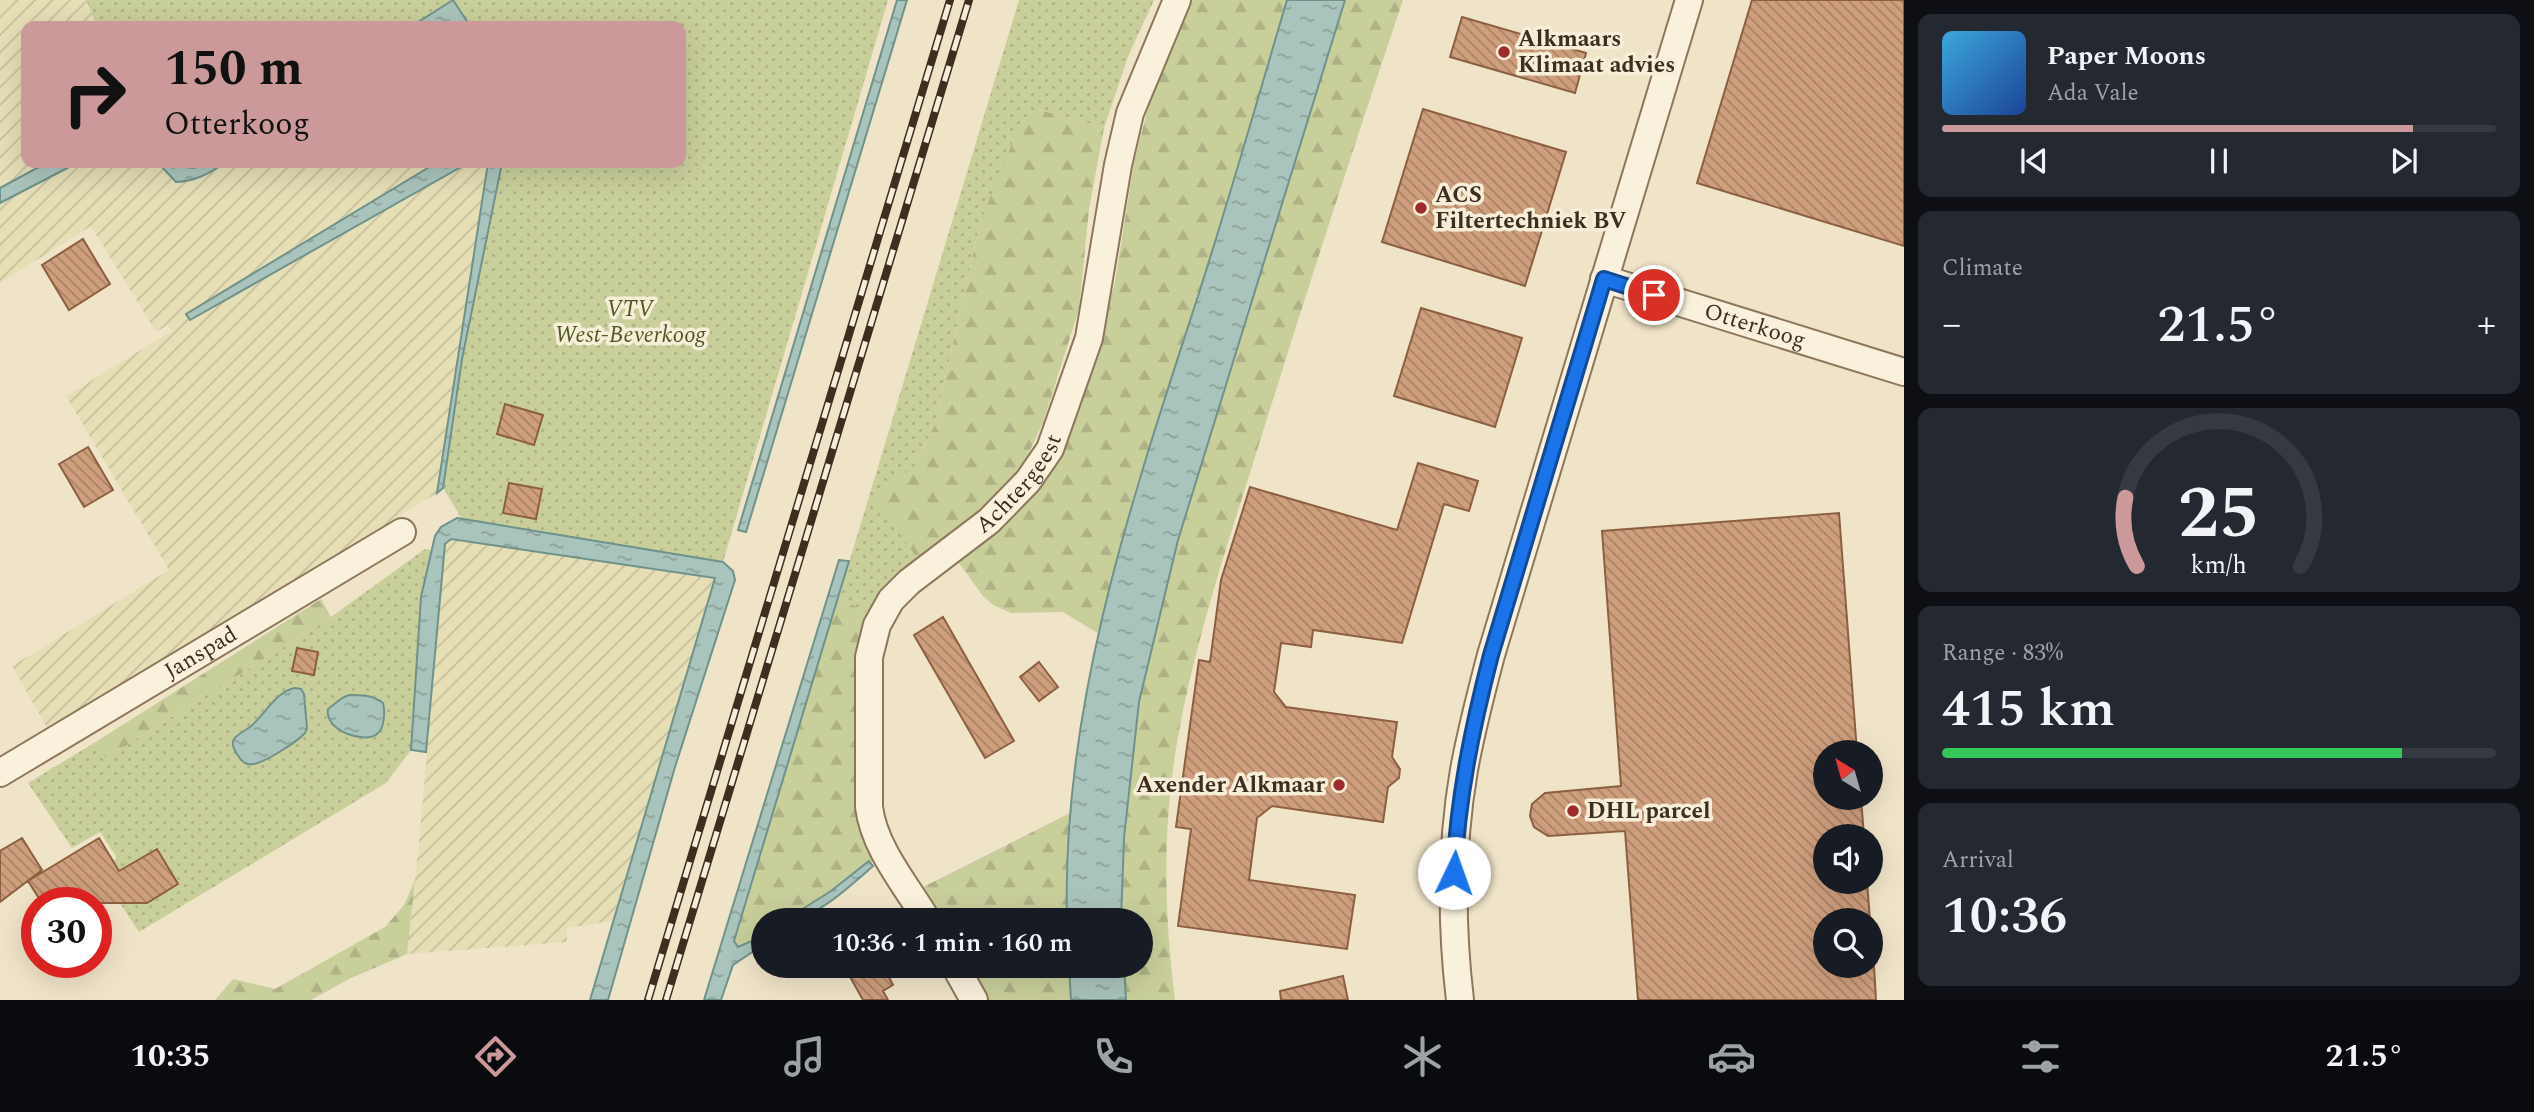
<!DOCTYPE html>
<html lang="en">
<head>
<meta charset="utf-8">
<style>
  body { margin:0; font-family:Spectral,serif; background:#242831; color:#f1f3f6; height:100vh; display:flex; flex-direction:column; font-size:26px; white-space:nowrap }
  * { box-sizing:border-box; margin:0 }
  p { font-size:23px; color:#9ea1a6 }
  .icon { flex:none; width:38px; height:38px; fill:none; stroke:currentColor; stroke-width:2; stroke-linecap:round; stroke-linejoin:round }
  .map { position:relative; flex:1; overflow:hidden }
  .side { display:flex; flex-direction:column; gap:14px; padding:14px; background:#0d0f14; width:630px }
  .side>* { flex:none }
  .banner { position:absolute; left:21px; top:21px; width:665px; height:147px; border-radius:14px; box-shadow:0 7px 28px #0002; background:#cc999b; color:#111; overflow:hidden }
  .needle { width:46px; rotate:323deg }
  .fabs { position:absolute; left:1813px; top:740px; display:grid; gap:14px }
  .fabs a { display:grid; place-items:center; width:70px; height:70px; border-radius:50%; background:#171b24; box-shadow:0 7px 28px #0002; font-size:35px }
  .speed { position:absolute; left:21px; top:887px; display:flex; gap:14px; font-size:35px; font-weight:700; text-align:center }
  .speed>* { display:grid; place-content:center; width:91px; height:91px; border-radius:50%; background:#171b24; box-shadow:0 7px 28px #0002; line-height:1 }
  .speed .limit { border:10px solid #d22; background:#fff; color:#111 }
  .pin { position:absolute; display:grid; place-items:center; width:60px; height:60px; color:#fff; margin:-30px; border:4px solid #fff; border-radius:50%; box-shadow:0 2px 7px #0007 }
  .me { position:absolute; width:77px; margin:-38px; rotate:3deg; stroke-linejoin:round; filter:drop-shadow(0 0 5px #0008) }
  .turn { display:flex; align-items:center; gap:24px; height:147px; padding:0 28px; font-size:32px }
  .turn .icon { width:91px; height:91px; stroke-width:2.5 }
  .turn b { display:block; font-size:49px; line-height:60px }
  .big { font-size:52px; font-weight:600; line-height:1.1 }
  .side .tile { flex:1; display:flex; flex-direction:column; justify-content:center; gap:10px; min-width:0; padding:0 24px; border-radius:14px; background:#242831 }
  .side .dial { align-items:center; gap:0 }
  .dial svg { height:182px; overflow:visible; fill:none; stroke:#363941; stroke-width:7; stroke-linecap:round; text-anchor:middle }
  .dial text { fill:#f1f3f6; stroke:none }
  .song { display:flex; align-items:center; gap:21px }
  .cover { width:84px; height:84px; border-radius:10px; background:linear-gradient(135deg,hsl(200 70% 55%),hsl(220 70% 35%)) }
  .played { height:7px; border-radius:4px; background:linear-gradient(90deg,#cc999b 85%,#363941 85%) }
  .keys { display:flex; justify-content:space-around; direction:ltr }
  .heat { display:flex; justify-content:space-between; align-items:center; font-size:38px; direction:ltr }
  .charge { height:10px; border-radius:5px; background:linear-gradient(90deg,#34c759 83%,#363941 0) }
  .trip { position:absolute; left:751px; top:908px; width:402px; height:70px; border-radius:35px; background:#171b24; box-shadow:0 7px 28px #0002; font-weight:600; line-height:70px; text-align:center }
  .dock { display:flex; height:112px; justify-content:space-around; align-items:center; background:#090b0e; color:#9ea1a6 }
  .dock .icon { width:49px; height:49px }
  .dock .on { color:#cc999b }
  .dock b { font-size:32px; color:#f1f3f6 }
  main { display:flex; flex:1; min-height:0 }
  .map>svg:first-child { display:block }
  .farmland { fill:url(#farmland-furrows) }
  .grass { fill:url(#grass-dots); fill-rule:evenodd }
  .forest { fill:url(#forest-firs) }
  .water { fill:url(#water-ripples); stroke:#6f938a; stroke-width:2 }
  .building { fill:url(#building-back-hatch); stroke:#8d5f41; stroke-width:2 }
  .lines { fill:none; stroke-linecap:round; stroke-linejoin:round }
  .street-casing { stroke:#8d765c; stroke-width:30 }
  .street { stroke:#faf1dc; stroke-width:26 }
  .rail-casing { stroke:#3d2e20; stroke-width:8 }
  .rail { stroke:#f7eed8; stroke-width:5; stroke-dasharray:16; stroke-linecap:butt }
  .route-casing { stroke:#114b97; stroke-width:18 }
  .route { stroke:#1a73e8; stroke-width:12 }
  .poi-dot { fill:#9e2a2b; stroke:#f7eed8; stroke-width:2.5 }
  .labels { text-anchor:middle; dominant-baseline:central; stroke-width:7; stroke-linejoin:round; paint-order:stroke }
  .poi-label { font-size:23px; font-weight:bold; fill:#3d2e20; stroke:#f7eed8; text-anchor:start }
  .park-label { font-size:23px; font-style:italic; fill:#4d5a26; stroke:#f7eed8 }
  .street-label { font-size:23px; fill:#3d2e20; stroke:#f7eed8 }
</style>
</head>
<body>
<main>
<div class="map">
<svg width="1904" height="1000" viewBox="0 0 1904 1000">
  <defs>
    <pattern id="farmland-furrows" width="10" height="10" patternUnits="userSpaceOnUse" patternTransform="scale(1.75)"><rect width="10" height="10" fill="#e6deb5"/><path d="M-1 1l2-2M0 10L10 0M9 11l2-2" fill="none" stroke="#c6bf9b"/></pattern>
    <pattern id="grass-dots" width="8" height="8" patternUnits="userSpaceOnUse" patternTransform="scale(1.75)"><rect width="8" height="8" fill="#c9cf9b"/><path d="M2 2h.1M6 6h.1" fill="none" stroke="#aeb285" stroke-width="1.8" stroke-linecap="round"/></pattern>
    <pattern id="forest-firs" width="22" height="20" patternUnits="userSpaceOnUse" patternTransform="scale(1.75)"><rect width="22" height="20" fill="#c9cf9b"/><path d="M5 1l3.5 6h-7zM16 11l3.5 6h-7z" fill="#aeb285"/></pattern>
    <pattern id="water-ripples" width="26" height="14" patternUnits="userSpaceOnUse" patternTransform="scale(1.75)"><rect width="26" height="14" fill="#a9c4bc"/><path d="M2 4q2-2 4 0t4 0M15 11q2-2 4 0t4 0" fill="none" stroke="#8ba098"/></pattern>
    <pattern id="building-back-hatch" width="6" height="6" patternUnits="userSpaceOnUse" patternTransform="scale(1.75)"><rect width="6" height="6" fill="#cf9f7d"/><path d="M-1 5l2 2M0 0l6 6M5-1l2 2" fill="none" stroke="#a98266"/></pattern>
  </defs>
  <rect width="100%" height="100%" fill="#f0e4c8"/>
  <!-- farmland -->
  <path class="farmland" d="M0,0h86l11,26h-71v137h20l-46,25z
    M77,163h81l18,19 14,-1 14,-5 21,-13h211l-250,151 282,-151h20l-51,330 -388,238 -37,-65 157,-96 -103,-174 106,-65 -4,-6 -12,7 -65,-106 -91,57v-80z
    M451,539l264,39 -6,28 -97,315 -45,7v14l-160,12 13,-122 25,-288z"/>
  <!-- grass -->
  <path class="grass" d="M86,0h802l-165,562 -261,-43 -19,-31 19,-129 40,-196h179v-137h-211l-17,-26 -41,26h-315z
    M1019,0h135l-25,54 -25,74 -64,-18 -60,113 -45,201 -20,42 -14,12 19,85 -49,53 -32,-20z
    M425,549l6,1 -10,47 -10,153 -25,33 -247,149 -40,-61 18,-13 -17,-26 -28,16 -44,-65 66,-40 13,14 224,-140zM280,694h24l3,34 -72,9 19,-13zM383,703c6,33 -8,35 -36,30z"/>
  <!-- forest -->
  <path class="forest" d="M1191,0h96l-63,216 -88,271 -37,147 -36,-22 -52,1 -18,-8 -11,-10 -25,-35 47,-33 40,-46 18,-31 20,-50 33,-118 19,-120 23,-89z
    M1345,0h58c-47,140 -93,281 -137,422 -32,104 -69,208 -88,315 -16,87 -14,176 -3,263h-49l-2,-34h17v-46h-20v-9l2,-73 7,-72 9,-64 19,-83 20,-79z
    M1040,110l64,18 -15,82 -10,99 -36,114 -21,44 -38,42 -64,54 -46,-67 41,-30 20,-42 45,-201 38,-94z
    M839,596l32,20 8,242 -8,5 -2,-1 -38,29 -46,29h-22v16l-25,11 -4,-6z
    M321,599l10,18 -225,141 -12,-15z
    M1072,812l-6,64 1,44h-130l-18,-31z
    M415,880l-8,74 -58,25 -38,21h-96l18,-21 42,10 110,-62 19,-22z
    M964,966h105l2,34h-87z"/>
  <!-- water -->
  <path class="water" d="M453,0l17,26h-58z
    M897,0h10l-161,532 -8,-2z
    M1287,0h58l-167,540 -39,162 -15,136 -3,82h-54c-6,-215 66,-424 132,-627 31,-97 59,-195 88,-293z
    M46,163h31l-77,40v-15z
    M158,163h14l3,3 19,2 9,-5h22c-17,11 -29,18 -49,19z
    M436,163h32l-278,157 -4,-6z
    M488,163h14l-40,196 -19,129 -6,5z
    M457,518l266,44 10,9 2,9 -60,187 -67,233h-18l125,-422 -264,-39 -6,5 -19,208 -15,-2 10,-153 14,-61 6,-9z
    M839,560l10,1 -115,380 4,6 25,-11v9l-30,20 -12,35h-17z
    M295,688l6,1 3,5 3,34 -2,5c-8,9 -41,30 -52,31 -6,1 -11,-2 -14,-7 -3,-4 -7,-11 -6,-16 2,-6 12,-10 17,-14 15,-12 26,-36 45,-39z
    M349,695c13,0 24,0 34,8 2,8 2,25 -6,31 -12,10 -53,-3 -49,-25l14,-11z
    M869,861l4,5c-22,19 -59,55 -88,54l46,-29z
    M1069,966h55l2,34h-55z"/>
  <!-- building -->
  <path class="building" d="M1752,0h152v246l-207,-63z
    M1462,17l124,36 -11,40 -125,-36z
    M1423,109l143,43 -41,134 -143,-44z
    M83,239l27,45 -41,26 -27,-45z
    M1421,308l101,30 -27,89 -101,-31z
    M505,404l38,11 -9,30 -37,-11z
    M88,447l25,43 -29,17 -25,-43z
    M1418,463l60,18 -9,30 -25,-7 -42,139 -89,-13 -2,17 -30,-4 -7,49 12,15 111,15 -5,35 8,12 -1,9 -11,9 -5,35 -111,-16 -15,12 -8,62 106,15 -8,54 -169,-23 13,-97 -15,-2 23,-167 11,2 11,-82 29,-93 147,43z
    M509,483l33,6 -6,30 -33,-6z
    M1839,513l18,239h-32v46h36l3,38h-39v46h42l3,38h-45v46h49l2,34h-238l-13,-169 -77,5 -14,-9 -4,-11 2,-12 13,-11 76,-7 -19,-255z
    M943,617l71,124 -29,17 -71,-123z
    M297,648l21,4 -4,23 -22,-4z
    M1039,662l19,25 -19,14 -19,-24z
    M22,838l20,32 -42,32v-51z
    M99,838l20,33 38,-22 21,35 -31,19h-105l-14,-22z
    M844,966h39l10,19 -10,6 5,9h-25z
    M1343,976l5,24h-67l-1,-9z"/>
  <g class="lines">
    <defs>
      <g id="street">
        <path id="s1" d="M1604,279l300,93"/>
        <path id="s2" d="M0,773l402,-241"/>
        <path id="s3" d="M927,920c-21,-35 -53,-72 -58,-113v-150l8,-32 14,-25 18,-18 80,-61 39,-40 22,-32 39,-111 29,-173 12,-52 47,-113"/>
        <path d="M955,966l19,34"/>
        <path d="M1460,1000c-9,-76 -9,-155 4,-230 7,-39 17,-77 27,-115l198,-655"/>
      </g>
    </defs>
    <!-- street casing -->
    <use href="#street" class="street-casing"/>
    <!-- street -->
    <use href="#street" class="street"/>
    <defs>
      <path id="rail" d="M648,1000l302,-1000
        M666,1000l303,-1000"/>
    </defs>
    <!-- rail casing -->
    <use href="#rail" class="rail-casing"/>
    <!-- rail -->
    <use href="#rail" class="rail"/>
  </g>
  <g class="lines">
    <defs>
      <path id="route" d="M1454,873c4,-76 18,-145 37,-218l113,-376 50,16"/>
    </defs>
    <!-- route casing -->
    <use href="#route" class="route-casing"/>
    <!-- route -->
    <use href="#route" class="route"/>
  </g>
  <!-- markers -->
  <g class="poi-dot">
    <circle cx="1504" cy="52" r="7"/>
    <circle cx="1421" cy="208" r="7"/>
    <circle cx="1339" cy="785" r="7"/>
    <circle cx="1573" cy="811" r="7"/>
  </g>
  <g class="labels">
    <!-- poi labels -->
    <g class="poi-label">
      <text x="1518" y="39">Alkmaars<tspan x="1518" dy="26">Klimaat advies</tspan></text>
      <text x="1435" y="195">ACS<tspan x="1435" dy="26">Filtertechniek BV</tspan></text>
      <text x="1325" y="785" text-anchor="end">Axender Alkmaar</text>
      <text x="1587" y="811">DHL parcel</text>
    </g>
    <!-- park labels -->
    <g class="park-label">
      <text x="630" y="309">VTV<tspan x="630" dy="26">West-Beverkoog</tspan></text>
    </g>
    <!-- street labels -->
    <g class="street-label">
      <text stroke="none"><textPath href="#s1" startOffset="158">Otterkoog</textPath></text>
      <text stroke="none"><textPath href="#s3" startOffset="514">Achtergeest</textPath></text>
      <text stroke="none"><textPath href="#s2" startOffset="234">Janspad</textPath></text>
    </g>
  </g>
</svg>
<div class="fabs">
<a><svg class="needle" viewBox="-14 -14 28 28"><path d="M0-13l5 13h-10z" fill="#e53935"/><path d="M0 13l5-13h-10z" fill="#9ea1a6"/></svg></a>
<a><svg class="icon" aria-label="sound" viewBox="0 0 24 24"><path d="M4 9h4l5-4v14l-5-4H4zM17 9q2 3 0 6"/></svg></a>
<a><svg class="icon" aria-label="search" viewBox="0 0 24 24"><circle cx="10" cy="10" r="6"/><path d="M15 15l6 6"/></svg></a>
</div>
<div class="speed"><div class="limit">30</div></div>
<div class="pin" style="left:1654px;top:295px;background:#d93025"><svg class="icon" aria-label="arrive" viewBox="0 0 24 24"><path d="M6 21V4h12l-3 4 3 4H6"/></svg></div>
<svg class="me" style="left:1454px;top:873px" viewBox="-20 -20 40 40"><circle r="19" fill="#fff"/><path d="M0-13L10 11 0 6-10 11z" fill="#1a73e8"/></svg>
<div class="trip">10:36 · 1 min · 160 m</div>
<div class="banner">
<div class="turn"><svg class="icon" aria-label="right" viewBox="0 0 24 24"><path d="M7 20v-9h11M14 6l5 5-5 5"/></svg><div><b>150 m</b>Otterkoog</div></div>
</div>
</div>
<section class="side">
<div class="tile">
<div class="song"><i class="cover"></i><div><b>Paper Moons</b><p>Ada Vale</p></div></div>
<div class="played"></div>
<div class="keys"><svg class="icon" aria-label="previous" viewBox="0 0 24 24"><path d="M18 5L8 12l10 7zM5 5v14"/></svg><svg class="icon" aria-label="pause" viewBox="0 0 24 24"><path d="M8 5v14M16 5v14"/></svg><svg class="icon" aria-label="next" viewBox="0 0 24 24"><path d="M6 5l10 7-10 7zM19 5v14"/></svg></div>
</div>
<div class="tile"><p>Climate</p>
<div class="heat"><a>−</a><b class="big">21.5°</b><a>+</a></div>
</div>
<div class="tile dial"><svg viewBox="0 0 100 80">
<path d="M14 69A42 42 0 1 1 86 69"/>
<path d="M14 69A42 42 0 0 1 9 39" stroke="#cc999b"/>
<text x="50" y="56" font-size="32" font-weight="700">25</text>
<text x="50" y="72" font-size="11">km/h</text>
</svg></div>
<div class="tile"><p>Range · 83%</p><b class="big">415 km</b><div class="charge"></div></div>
<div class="tile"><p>Arrival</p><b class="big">10:36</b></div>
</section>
</main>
<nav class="dock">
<b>10:35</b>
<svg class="icon on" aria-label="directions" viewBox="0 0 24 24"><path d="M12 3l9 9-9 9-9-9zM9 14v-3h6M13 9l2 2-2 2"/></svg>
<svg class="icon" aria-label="music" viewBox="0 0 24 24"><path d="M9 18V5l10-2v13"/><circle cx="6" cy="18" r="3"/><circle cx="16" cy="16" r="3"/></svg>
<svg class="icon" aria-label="phone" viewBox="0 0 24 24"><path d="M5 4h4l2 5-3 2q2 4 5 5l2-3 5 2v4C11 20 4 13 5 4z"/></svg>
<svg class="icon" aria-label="climate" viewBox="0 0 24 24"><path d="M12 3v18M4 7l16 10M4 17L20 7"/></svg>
<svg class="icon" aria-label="car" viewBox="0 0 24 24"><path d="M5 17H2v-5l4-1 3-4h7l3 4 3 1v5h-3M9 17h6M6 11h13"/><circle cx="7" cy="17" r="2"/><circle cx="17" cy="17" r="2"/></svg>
<svg class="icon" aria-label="filters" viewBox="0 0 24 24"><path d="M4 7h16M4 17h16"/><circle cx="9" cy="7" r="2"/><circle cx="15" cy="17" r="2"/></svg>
<b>21.5°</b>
</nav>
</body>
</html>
